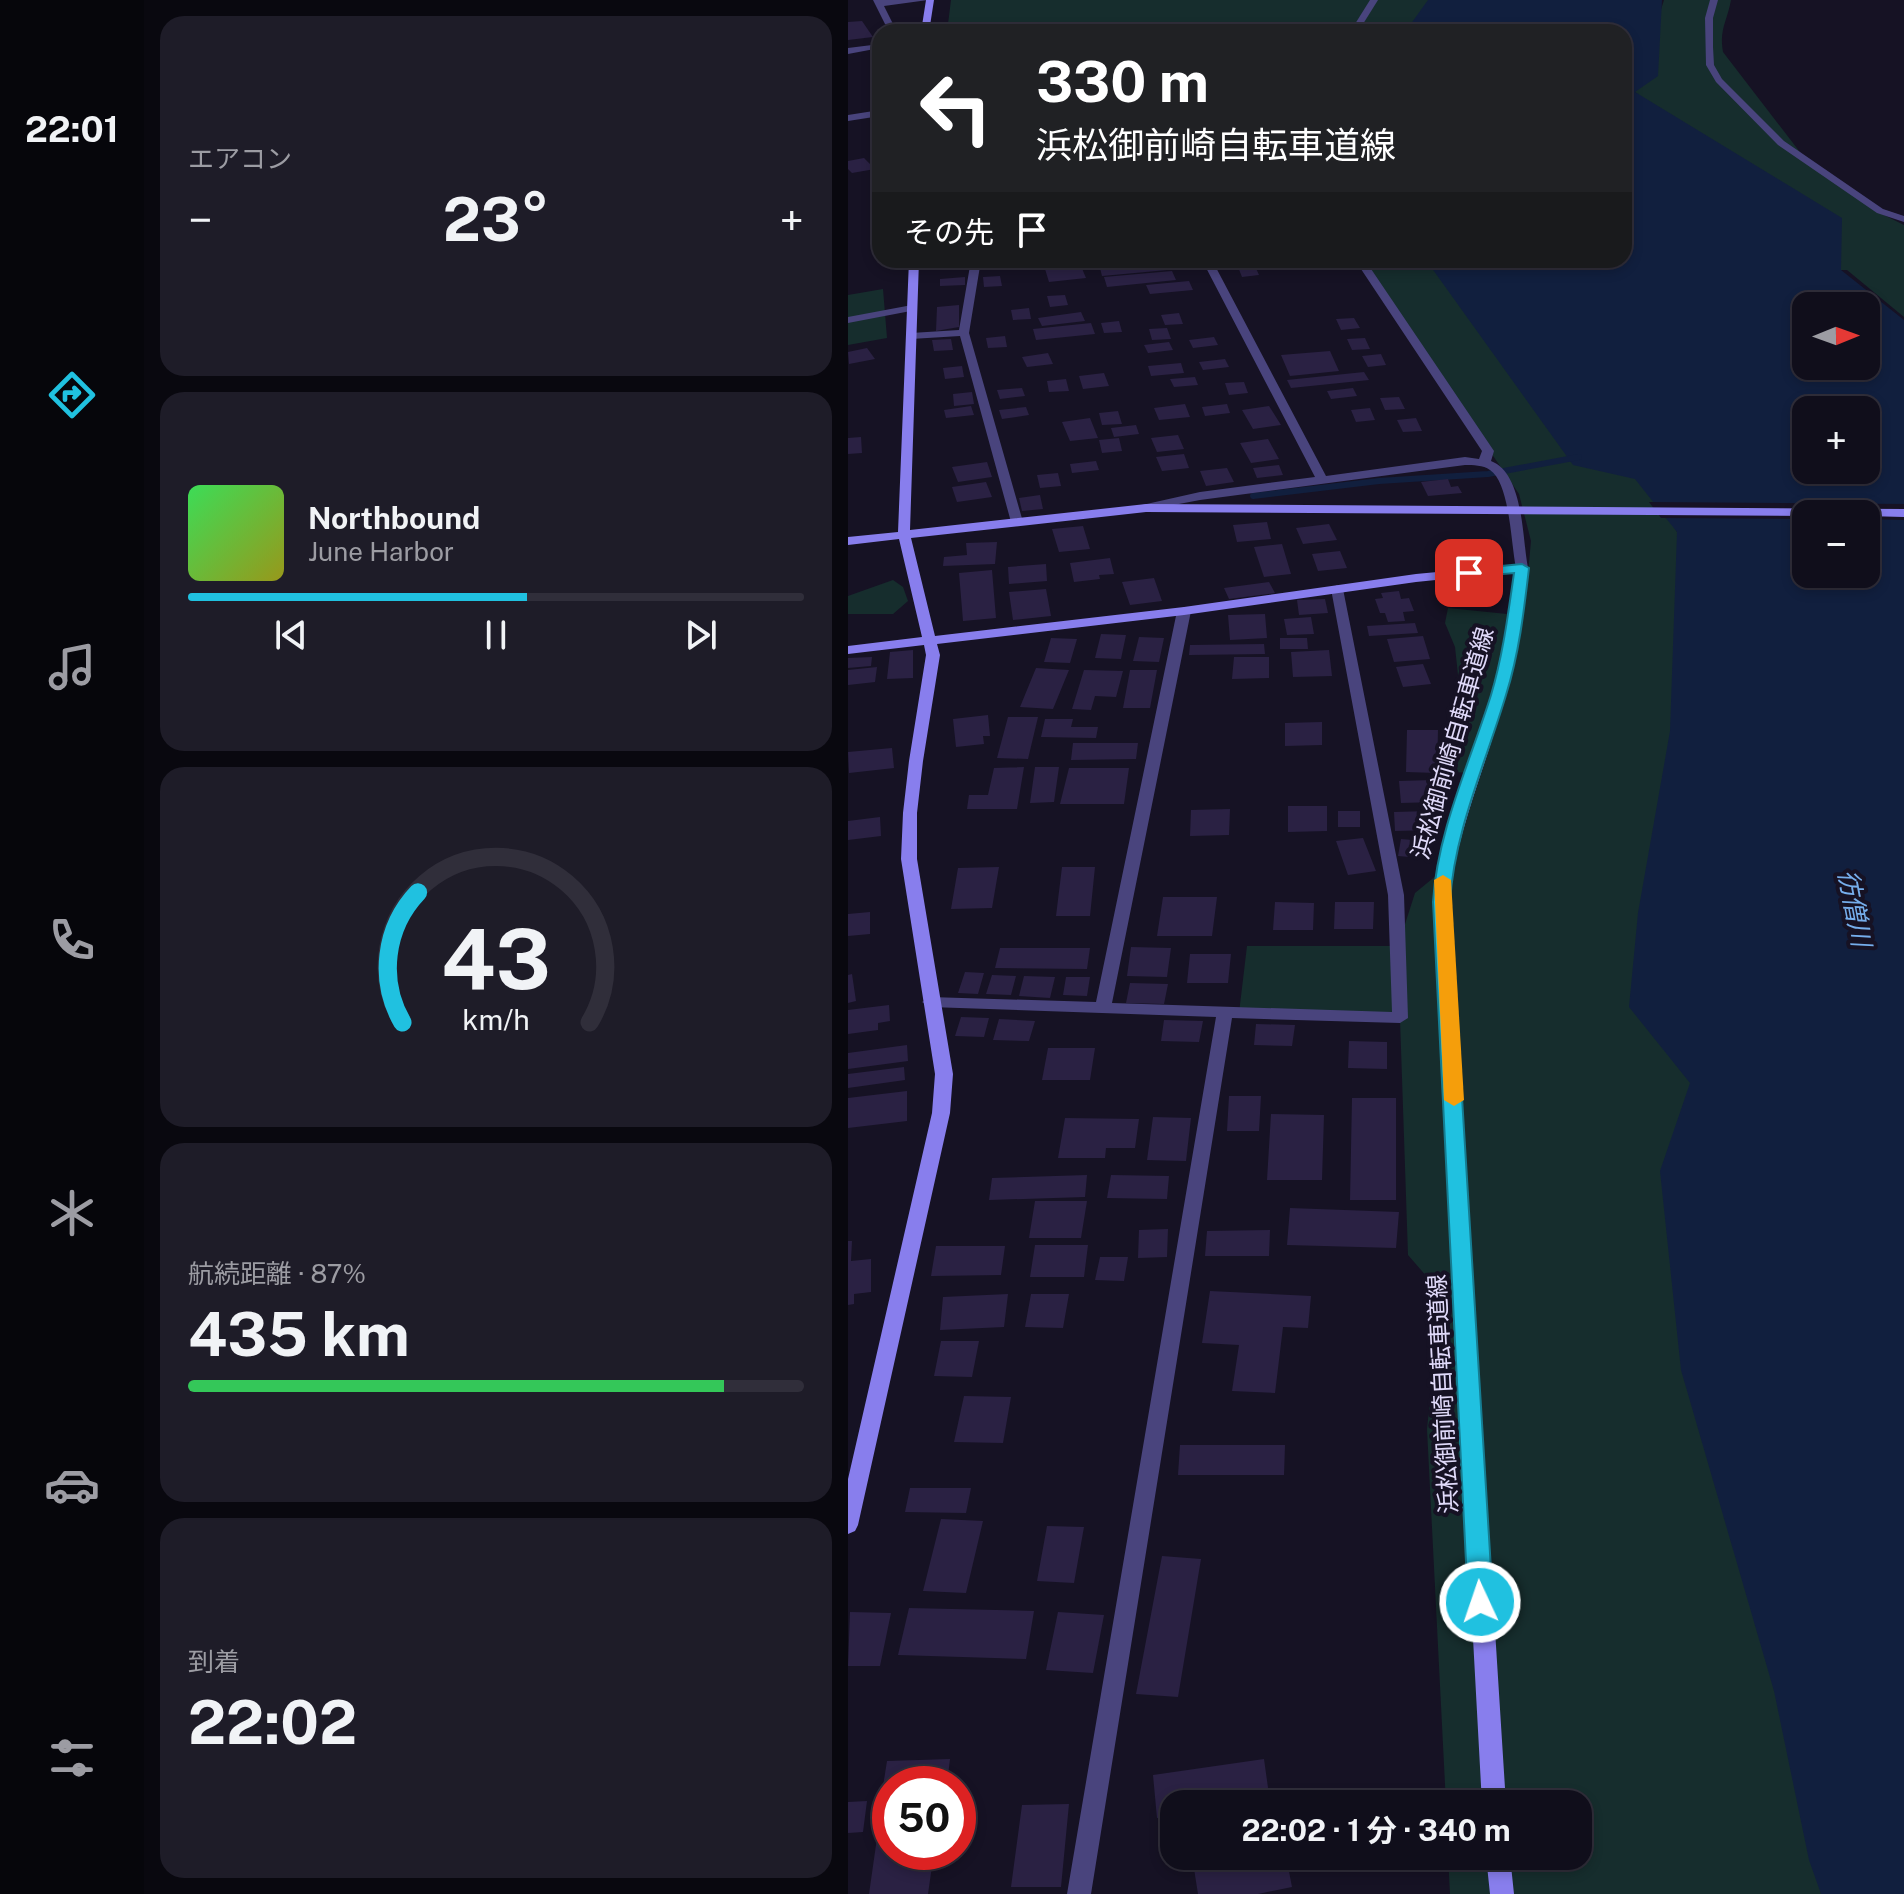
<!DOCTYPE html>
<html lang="ja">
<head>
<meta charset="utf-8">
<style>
  body { margin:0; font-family:"Public Sans","Noto Sans JP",sans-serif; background:#1e1c28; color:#f1f3f6; height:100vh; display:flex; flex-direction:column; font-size:30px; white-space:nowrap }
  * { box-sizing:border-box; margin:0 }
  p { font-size:26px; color:#9c9ca3 }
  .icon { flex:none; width:44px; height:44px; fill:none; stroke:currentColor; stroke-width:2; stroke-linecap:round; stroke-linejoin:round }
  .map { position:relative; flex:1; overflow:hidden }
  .side { display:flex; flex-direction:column; gap:16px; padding:16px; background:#09080f; width:704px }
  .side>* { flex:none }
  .hud { position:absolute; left:24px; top:24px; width:760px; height:244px; border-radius:24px; box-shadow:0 4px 12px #0003,0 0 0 2px #302e3a; background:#202124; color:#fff; overflow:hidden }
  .needle { width:52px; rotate:89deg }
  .fabs { position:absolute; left:944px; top:292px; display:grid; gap:16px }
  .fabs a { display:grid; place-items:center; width:88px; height:88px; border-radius:16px; background:#100e1b; box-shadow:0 4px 12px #0003,0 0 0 2px #302e3a; font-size:40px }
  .speed { position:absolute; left:24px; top:1766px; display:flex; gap:16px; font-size:40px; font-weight:700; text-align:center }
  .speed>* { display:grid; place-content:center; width:104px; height:104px; border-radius:50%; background:#100e1b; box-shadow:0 4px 12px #0003,0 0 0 2px #302e3a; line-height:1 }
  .speed .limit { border:12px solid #d22; background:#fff; color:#111 }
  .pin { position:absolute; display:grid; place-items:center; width:68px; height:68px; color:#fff; margin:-34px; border-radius:16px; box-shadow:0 4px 12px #0006 }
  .me { position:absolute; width:88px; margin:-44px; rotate:357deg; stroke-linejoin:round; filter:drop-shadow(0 0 6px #0008) }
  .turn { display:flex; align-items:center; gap:28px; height:168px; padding:0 32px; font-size:36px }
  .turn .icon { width:104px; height:104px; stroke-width:2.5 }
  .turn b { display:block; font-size:56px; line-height:68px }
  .then { display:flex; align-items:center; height:76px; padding:0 32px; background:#0003; gap:16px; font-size:30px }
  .big { font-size:60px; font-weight:700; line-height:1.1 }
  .side .widget { flex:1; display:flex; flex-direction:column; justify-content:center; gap:12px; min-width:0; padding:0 28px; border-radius:24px; background:#1e1c28 }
  .side .dial { align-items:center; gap:0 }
  .dial svg { height:208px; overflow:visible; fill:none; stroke:#302e3a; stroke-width:7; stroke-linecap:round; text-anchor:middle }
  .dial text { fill:#f1f3f6; stroke:none }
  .song { display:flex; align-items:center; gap:24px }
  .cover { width:96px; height:96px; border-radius:12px; background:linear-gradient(135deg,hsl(130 70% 55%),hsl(60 70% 35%)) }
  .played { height:8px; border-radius:4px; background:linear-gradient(90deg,#20c1e0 55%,#302e3a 55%) }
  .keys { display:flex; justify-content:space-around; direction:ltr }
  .heat { display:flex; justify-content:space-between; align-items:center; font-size:44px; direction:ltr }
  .charge { height:12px; border-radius:6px; background:linear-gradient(90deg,#34c759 87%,#302e3a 0) }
  .trip { position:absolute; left:312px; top:1790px; width:432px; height:80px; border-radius:24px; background:#100e1b; box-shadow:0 4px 12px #0003,0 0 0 2px #302e3a; font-weight:700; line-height:80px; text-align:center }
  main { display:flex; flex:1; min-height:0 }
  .tabs { display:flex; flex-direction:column; width:144px; justify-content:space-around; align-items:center; background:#06060b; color:#9c9ca3 }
  .tabs .icon { width:56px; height:56px }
  .tabs .on { color:#20c1e0 }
  .tabs b { font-size:36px; color:#f1f3f6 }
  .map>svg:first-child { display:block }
  .green { fill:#162d2d }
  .water { fill:#111f3e; fill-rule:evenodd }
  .pier { fill:#161224 }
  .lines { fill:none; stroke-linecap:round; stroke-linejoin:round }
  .stream { stroke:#111f3e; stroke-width:6 }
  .building { fill:#2a2143 }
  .street { fill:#49447d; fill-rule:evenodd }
  .secondary { fill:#887eed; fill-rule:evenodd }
  .route { fill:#20c1e0; stroke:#157d92; stroke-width:2 }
  .slow { fill:#f59e0b }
  .labels { text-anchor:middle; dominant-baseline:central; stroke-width:8; stroke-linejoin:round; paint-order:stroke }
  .street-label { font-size:24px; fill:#e0dafa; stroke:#161224 }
  .water-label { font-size:26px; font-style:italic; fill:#76aeec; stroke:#161224 }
</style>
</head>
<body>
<main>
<nav class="tabs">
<b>22:01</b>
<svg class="icon on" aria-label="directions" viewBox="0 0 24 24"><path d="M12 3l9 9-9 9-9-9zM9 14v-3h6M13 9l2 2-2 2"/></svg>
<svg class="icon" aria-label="music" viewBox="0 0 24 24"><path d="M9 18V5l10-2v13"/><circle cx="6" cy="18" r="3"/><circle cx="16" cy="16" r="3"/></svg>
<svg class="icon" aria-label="phone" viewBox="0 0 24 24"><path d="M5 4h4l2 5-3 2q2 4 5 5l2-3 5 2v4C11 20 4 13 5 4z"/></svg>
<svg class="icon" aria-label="climate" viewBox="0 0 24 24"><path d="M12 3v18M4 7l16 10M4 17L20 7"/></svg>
<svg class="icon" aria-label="car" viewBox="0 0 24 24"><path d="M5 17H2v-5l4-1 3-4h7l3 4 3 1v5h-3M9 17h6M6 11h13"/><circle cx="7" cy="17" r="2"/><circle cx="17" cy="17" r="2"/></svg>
<svg class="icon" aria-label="filters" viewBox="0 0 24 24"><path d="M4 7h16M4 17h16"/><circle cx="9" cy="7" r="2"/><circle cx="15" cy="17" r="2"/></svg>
</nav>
<section class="side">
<div class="widget"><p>エアコン</p>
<div class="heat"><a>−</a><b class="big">23°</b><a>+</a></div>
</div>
<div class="widget">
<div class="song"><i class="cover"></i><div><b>Northbound</b><p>June Harbor</p></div></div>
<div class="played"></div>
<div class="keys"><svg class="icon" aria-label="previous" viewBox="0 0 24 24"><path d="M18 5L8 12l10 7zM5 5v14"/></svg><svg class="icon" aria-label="pause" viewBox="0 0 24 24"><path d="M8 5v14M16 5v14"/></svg><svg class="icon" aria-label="next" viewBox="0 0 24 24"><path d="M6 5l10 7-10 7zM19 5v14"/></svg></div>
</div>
<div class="widget dial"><svg viewBox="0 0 100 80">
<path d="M14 69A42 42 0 1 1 86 69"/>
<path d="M14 69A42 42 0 0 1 20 19" stroke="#20c1e0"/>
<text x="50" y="56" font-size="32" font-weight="700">43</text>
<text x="50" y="72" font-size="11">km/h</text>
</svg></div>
<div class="widget"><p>航続距離 · 87%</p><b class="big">435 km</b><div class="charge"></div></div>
<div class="widget"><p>到着</p><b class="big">22:02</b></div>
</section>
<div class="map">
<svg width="1056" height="1894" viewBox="0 0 1056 1894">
  <rect width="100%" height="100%" fill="#161224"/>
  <!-- green -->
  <path class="green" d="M103,0h423l-21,32h-406z
    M528,0h63l-32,32h-50z
    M816,0h67c-4,22 -12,29 -8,52l83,108 76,54 22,11v92l-57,-47h-6l-206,-178z
    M512,260h72l211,212 34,60 144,1362h-371l-2,-38h130v-52h-132l-19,-375 9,-85 -8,-66 -20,-23 -8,-236 -161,-6 8,-67h151l17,-53 28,-23 28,-97 -19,-1 -6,-19 7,-32 -2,-11 7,-35 -3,-28 -10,-24 3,-15 59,6 -14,89 35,-129 3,-33 -12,-47z
    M35,289l4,49 -39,7v-50z
    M45,580l10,7 5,14 -15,13h-45v-18z"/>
  <!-- water -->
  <path class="water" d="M580,0h234l-4,76 -23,16 207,126 -1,52 63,50v1574h-83l-12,-34 -35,-169 -93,-321 -21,-199 30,-88 -61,-76 9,-94 32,-182 7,-199 -42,-53 -62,-14 -147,-205h198v-228h-219zM958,306h60v60h-60zM958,410h60v60h-60zM958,514h60v60h-60z"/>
  <!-- pier -->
  <path class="pier" d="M801,502l255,2v16l-38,-1v-5h-60v5l-145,-1z"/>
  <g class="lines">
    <!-- stream -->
    <path class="stream" d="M405,496l126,-15 109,-7 91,-17"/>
  </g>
  <!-- building -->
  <path class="building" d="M14,21l11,16 -25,3v-18z
    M16,158l11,11 -23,4 -4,-4v-8z
    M250,260l77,2 3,7 -76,7z
    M233,266l5,12 -37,4 -4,-13z
    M407,266l4,9 -17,2 -4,-10z
    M324,271l4,9 -69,7 -3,-10z
    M152,276l2,10 -18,1 -1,-10z
    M117,277v8l-25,1v-7z
    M341,281l4,9 -43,4 -4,-9z
    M217,295l3,10 -18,2 -3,-11z
    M111,305v22l-23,4 1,-24z
    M181,308l2,11 -18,1 -2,-10z
    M233,312l4,9 -43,5 -4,-8z
    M331,313l4,11 -18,1 -4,-10z
    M506,318l6,10 -19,2 -5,-11z
    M271,321l3,11 -18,1 -3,-10z
    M243,323l4,11 -59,6 -3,-11z
    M319,328l4,11 -19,1 -3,-11z
    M157,336l2,11 -19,1 -2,-10z
    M366,337l4,8 -25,3 -4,-8z
    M517,338l5,11 -18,1 -5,-11z
    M103,339l2,11 -19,1 -2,-11z
    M321,342l4,8 -25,3 -4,-8z
    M19,348l8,11 -26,5 -1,-12z
    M482,351l9,20 -49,5 -9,-21z
    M200,353l5,11 -26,3 -5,-10z
    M533,354l5,11 -18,2 -6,-11z
    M377,359l4,8 -26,3 -4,-8z
    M333,363l3,10 -33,3 -3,-10z
    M114,366l2,11 -19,2 -2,-11z
    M516,372l5,8 -78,8 -4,-8z
    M256,373l5,13 -26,3 -4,-13z
    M347,377l3,8 -24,2 -4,-8z
    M218,379l3,12 -20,1 -2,-11z
    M396,382l4,11 -19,2 -4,-12z
    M174,388l3,8 -25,3 -3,-9z
    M505,388l4,8 -26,3 -4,-8z
    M124,392l2,12 -20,2 -1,-12z
    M551,397l6,12 -20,1 -5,-12z
    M337,404l5,13 -31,3 -5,-12z
    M379,404l3,9 -25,3 -3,-9z
    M123,406l3,9 -28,3 -2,-8z
    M421,406l12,19 -28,4 -11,-19z
    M178,407l3,8 -27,4 -3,-9z
    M522,408l5,12 -19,2 -5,-12z
    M270,411l4,13 -20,1 -3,-12z
    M242,418l8,20 -28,3 -8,-19z
    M568,418l6,13 -19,1 -6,-12z
    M288,425l3,9 -25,3 -3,-9z
    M330,435l6,14 -27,3 -6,-14z
    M13,437l1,16 -14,1v-16z
    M271,438l3,13 -20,2 -3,-13z
    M420,439l11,20 -28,4 -11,-20z
    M336,454l5,14 -27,3 -6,-14z
    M248,461l3,9 -27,3 -2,-9z
    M139,462l5,15 -34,5 -6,-15z
    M431,465l4,10 -26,3 -4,-10z
    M379,468l7,14 -28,4 -6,-15z
    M210,473l3,13 -21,2 -3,-13z
    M600,479l3,8 7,-1 4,7 -34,3 -7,-14z
    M138,482l6,15 -35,5 -5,-15z
    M192,495l3,14 -21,2 -3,-13z
    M419,522l4,17 -34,3 -4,-17z
    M481,524l8,16 -34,4 -7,-16z
    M235,526l7,23 -31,3 -7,-23z
    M149,542l-2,22 -52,2 1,-9 23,-2 -1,-12z
    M434,544l9,30 -27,3 -10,-30z
    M492,551l7,17 -29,3 -6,-17z
    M262,558l4,16 -15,1 1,4 -26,3 -4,-19z
    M198,564l1,17 -38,3 -1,-17z
    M144,570l4,48 -33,3 -4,-48z
    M306,578l8,23 -32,4 -8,-23z
    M421,582l6,11 -46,6 -5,-11z
    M198,589l5,27 -38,4 -4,-28z
    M551,591l2,8 8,-1 5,13 -11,1 2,9 -17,1 -3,-9h-5l-5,-14 8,-1 -2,-5z
    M477,599l3,14 -29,2 -2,-15z
    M417,614l2,24 -37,2 -2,-25z
    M463,617l3,17 -27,1 -3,-16z
    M567,623l3,10 -49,3 -2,-10z
    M253,634l25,1 -5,24 -26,-1z
    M575,636l7,23 -36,3 -7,-23z
    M291,637l25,1 -5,24 -26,-1z
    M203,638l26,1 -7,24 -26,-1z
    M432,638h27l1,11h-28z
    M416,644l1,10 -76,1 1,-10z
    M65,650v28l-26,1 3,-27z
    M481,650l3,26 -39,1 -2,-25z
    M24,657l-1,9 -23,2v-10z
    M386,657h35v21l-37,1z
    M575,664l8,20 -28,3 -7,-20z
    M29,667l-2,15 -27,3v-15z
    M188,668l33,2 -16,39 -33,-2z
    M236,670l39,1 -7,26 -21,-1 -4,14 -19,-1z
    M282,670h27l-7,38h-27z
    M140,715l2,21h-7l1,8 -28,3 -3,-28z
    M160,717h30l-10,42 -31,-1z
    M197,719h28l-2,8h27l-2,11 -55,-1z
    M474,722v23l-37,1v-23z
    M559,730h31l-1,43 -31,-1z
    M225,743h65l-2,16 -65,1z
    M44,748l2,20 -45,5 -1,-21z
    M176,767l-7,42h-50l2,-14h19l6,-27z
    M187,767h24l-5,35 -24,1z
    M221,768h60l-5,36h-64z
    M586,780l2,22 -35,1 -2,-22z
    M440,806h39v25l-39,1z
    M382,809l-1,26 -39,1 1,-26z
    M490,811h22v16h-22z
    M582,811l2,19 -37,1 -1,-19z
    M32,817l1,19 -33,4v-19z
    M515,838l13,33 -28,4 -12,-34z
    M553,839l23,2 -3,17 -23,-2z
    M151,867l-7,41 -41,1 7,-41z
    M214,867h33l-5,49h-34z
    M315,897h54l-5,39h-55z
    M427,902l39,1 -1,27h-40z
    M487,902h39l-1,27h-39z
    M22,912v22l-22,2v-22z
    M283,947l40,1 -4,29 -40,-1z
    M152,948h90l-3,21 -92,-1z
    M342,954h41l-3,29h-41z
    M117,972l19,1 -6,21 -20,-1z
    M4,974l4,27 -8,2v-28z
    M144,975l24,1 -5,19 -25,-1z
    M176,976l31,1 -5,21 -31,-2z
    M218,977h24l-3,19 -24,-1z
    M282,983l38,1 -4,20 -38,-1z
    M41,1005l1,16 -12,2v7l-30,4v-24z
    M113,1017l28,1 -5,19 -29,-1z
    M151,1019l36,2 -6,20 -36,-1z
    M316,1020l39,1 -4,21 -38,-1z
    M408,1024l39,1 -3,21 -38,-1z
    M501,1041l38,1v27l-39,-1z
    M59,1045l1,16 -60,8v-16z
    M200,1048h47l-5,32h-48z
    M56,1067l1,13 -57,8v-14z
    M59,1091v30l-59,7v-30z
    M381,1096h32l-2,35h-32z
    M504,1098h44v102h-46z
    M423,1114l53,1 -2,65h-55z
    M305,1117l38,1 -5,43 -39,-1z
    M217,1118l74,1 -4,29h-29l-1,10h-47z
    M239,1175l-2,22 -96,3 3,-22z
    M263,1175l58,1 -2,23 -60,-1z
    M187,1201h52l-6,37h-52z
    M442,1208l109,4 -3,36 -109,-3z
    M320,1229l-1,28 -29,1 1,-28z
    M422,1230l-1,26h-64l2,-25z
    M0,1241h4l-1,20 20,-2v33l-17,2v10l-6,1z
    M187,1245h53l-4,32h-54z
    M88,1246h69l-4,29 -70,1z
    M252,1257h28l-4,24 -29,-1z
    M362,1291l101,5 -3,32 -25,-1 -8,66 -43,-2 7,-46 -37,-2z
    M160,1294l-4,33 -64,3 3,-33z
    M183,1294h38l-6,34 -38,-1z
    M93,1341h38l-7,36 -38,-1z
    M116,1396l47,1 -8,46 -49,-1z
    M332,1445h105l-1,30h-106z
    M62,1488h61l-5,25 -61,-1z
    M93,1519l42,2 -17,72 -43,-2z
    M199,1526l37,1 -10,56 -37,-2z
    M314,1556l39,3 -23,138 -42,-3z
    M61,1608l125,3 -8,48 -128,-4z
    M2,1612l41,1 -11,53h-32z
    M210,1612l46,3 -11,58 -47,-3z
    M102,1759l-3,25h-57v33l-12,1 9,-57z
    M416,1759l6,43 -96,2v12l-17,2 -4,-43z
    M19,1801l-4,31 -15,1v-31z
    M221,1804l-8,83h-50l11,-82z
    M29,1838h13v14h44l-6,42h-59z
    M344,1856h94l6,31 -34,7h-60z"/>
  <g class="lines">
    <!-- street -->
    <path class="street" d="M25,0h55l-44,6 9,18 -4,2 -4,-2z
      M522,0h8l-20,32h-8z
      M862,0h8l-5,18v29l1,18 8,14 62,62 99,68 21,7v6l-27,-9 -99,-68 -62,-63 -10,-17 -1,-47z
      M32,44v4l-32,6v-6z
      M32,110v6l-32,5v-6z
      M123,260h10l-12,73 54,189 -6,4 -6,-4 -51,-186 -49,3 -5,-3 5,-3 48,-3z
      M354,260h10l114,216 139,-19 14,2 3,-8 -127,-191h10l129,191 -3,10c33,13 31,77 37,107l-1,3h-10l-1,-3c-5,-23 -6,-85 -26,-98 -7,-5 -17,-5 -25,-5l-265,35 -58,11v-6l58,-13 115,-15z
      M64,305l4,1v4l-68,13v-6z
      M489,585l6,4 61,306 4,123 -8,5 -168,-5 -141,876h-24l149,-877 -286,-10 -8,-5 8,-5 166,5 81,-391 7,-4 7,4 -79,392 280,9 -4,-117 -57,-306z"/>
    <!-- secondary -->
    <path class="secondary" d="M78,0h8l-5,32h-8z
      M61,260h10l-9,270 236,-26 758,5v8l-38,-1v-2h-60v2l-660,-4 -235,26 24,98 249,-29 232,-33 106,-10 6,4c-6,55 -17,109 -33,162 -18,58 -40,112 -46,172l57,902h-24l-49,-902c7,-60 30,-115 48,-172 16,-52 27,-104 34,-158l-99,10 -232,33 -247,29 3,11 -17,106 -6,52v46l36,215 -3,39 -92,412 -3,6 -7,3v-55l84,-366 3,-39 -34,-215 2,-46 6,-52 17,-106 -2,-10 -76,9v-8l74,-9 -23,-98 -51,6v-8l50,-5z
      M638,1856h24l4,38h-24z"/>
  </g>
  <!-- route -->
  <path class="route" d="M674,564l7,4c-5,43 -10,86 -23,127 -20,67 -52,137 -56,207l43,700 -4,8 -9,3 -8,-3 -4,-8 -35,-700c4,-70 37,-140 58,-207 12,-40 17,-81 23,-122l-45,4 -7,-4 7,-4z"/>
  <!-- slow -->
  <path class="slow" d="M595,875l8,5 13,220 -10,6 -10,-6 -10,-220z"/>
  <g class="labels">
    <!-- street labels -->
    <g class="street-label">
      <text transform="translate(604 743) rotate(-74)">浜松御前崎自転車道線</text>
      <text transform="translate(594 1394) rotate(-93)">浜松御前崎自転車道線</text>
    </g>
    <!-- water labels -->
    <g class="water-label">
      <text transform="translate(1007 908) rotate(79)">彷僧川</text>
    </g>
  </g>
</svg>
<div class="fabs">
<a><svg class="needle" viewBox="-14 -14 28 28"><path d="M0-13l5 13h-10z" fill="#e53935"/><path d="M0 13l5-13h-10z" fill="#9c9ca3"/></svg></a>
<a>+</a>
<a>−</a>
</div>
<div class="speed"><div class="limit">50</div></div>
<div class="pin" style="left:621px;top:573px;background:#d93025"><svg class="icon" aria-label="arrive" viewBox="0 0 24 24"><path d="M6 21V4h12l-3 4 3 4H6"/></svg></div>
<svg class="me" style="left:632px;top:1602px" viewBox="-20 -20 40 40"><circle r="17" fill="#20c1e0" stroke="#fff" stroke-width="3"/><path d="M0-11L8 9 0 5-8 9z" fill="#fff"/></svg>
<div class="trip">22:02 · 1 分 · 340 m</div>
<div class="hud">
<div class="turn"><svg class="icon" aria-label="left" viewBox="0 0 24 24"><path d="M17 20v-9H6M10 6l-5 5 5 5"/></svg><div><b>330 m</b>浜松御前崎自転車道線</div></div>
<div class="then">その先<svg class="icon" aria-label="arrive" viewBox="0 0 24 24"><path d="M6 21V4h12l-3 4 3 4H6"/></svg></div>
</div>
</div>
</main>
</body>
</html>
